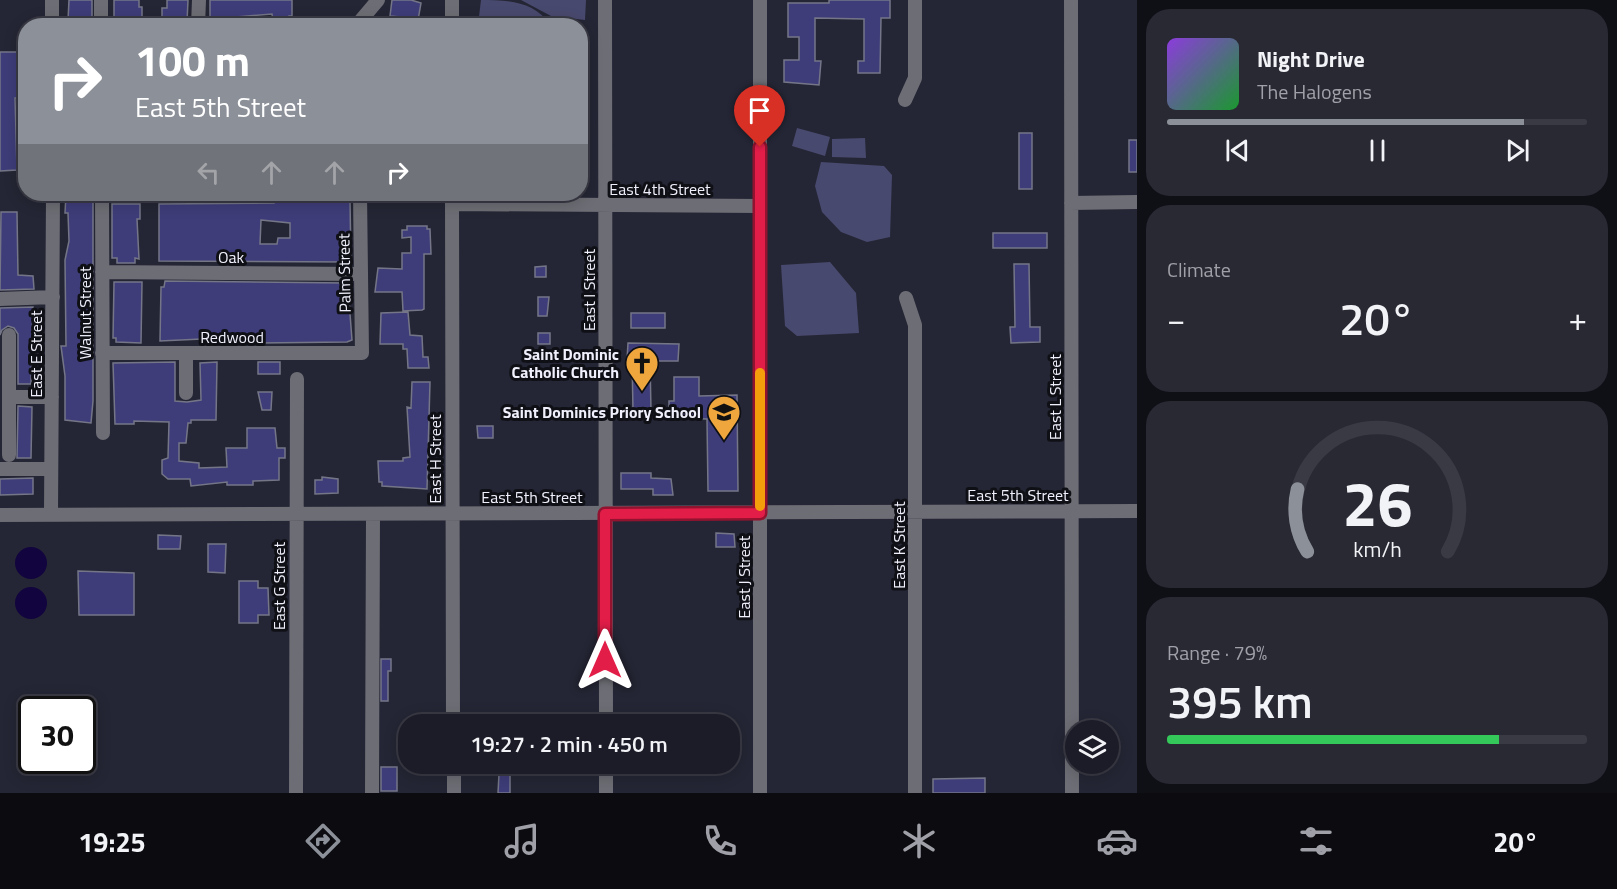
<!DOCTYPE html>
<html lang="en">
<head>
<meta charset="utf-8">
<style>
  body { margin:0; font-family:"Titillium Web",sans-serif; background:#292934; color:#f1f3f6; height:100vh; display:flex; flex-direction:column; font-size:22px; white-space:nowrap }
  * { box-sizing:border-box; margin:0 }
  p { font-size:20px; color:#a0a1a8 }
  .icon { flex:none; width:33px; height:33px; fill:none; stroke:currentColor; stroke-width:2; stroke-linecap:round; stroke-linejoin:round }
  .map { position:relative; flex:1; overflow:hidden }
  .details { display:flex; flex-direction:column; gap:9px; padding:9px; background:#0f0f16; width:480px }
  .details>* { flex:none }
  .guide { position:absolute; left:18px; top:18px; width:570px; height:183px; border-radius:24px; box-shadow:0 3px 15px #0003,0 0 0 2px #3a3a45; background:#8c9099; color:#fff; overflow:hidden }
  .buttons { position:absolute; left:1065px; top:720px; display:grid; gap:12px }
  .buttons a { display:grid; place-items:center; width:54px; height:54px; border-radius:50%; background:#1c1c28; box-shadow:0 3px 15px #0003,0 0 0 2px #3a3a45; font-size:30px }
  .speed { position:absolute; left:18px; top:696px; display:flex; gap:12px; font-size:30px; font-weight:700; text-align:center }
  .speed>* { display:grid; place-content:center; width:78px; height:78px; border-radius:50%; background:#1c1c28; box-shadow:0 3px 15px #0003,0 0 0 2px #3a3a45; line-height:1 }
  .speed .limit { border:3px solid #111; border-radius:9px; background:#fff; color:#111 }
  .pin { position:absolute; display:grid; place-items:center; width:51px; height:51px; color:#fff; margin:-62px -26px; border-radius:50% 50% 50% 0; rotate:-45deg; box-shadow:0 0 6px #0007 }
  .pin .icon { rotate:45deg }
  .me { position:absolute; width:66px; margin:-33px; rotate:0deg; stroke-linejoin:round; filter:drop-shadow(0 0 4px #0008) }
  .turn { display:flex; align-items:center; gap:21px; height:126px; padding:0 18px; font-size:27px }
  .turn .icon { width:78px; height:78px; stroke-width:2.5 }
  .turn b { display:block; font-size:42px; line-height:51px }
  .lanes { display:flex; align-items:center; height:57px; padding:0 18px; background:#0003; justify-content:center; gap:30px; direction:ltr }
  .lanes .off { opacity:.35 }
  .big { font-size:45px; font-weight:600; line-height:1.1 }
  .details .card { flex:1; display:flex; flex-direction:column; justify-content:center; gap:9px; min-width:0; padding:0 21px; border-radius:24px; background:#292934 }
  .details .dial { align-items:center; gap:0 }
  .dial svg { height:156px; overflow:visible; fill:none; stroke:#3a3a45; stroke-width:7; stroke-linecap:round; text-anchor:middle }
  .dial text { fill:#f1f3f6; stroke:none }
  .song { display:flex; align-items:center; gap:18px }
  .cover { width:72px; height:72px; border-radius:9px; background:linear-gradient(135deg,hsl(270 70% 55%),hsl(130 70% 35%)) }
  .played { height:6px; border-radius:3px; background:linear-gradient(90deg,#8c9099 85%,#3a3a45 85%) }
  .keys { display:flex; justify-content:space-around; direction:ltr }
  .heat { display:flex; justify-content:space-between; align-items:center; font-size:33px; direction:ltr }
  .charge { height:9px; border-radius:4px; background:linear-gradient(90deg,#34c759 79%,#3a3a45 0) }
  .trip { position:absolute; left:398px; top:714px; width:342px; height:60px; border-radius:24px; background:#1c1c28; box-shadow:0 3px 15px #0003,0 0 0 2px #3a3a45; font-weight:600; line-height:60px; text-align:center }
  .tabs { display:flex; height:96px; justify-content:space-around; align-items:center; background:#0b0b10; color:#a0a1a8 }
  .tabs .icon { width:42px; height:42px }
  .tabs .selected { color:#8c9099 }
  .tabs b { font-size:27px; color:#f1f3f6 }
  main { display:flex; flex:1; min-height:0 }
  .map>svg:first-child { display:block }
  .green { fill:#48496e }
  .water { fill:#12043e }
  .building { fill:#3f3d79; stroke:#747688; stroke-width:1.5; fill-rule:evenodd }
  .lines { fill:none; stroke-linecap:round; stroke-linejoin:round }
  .minor { stroke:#6d6d75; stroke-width:14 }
  .route-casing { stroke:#92132f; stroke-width:15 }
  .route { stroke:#e11d48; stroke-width:10 }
  .slow { stroke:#f59e0b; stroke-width:10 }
  .labels { text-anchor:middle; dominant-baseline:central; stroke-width:6; stroke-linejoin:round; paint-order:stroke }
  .street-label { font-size:16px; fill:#eff0fb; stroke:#0f1016 }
  .poi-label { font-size:16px; font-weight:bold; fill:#eff0fb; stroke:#0f1016; text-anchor:end }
</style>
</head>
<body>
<main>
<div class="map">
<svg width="1137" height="793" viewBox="0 0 1137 793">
  <rect width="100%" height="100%" fill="#252635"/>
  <!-- green -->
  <path class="green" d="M481,0c25,0 54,1 69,25h-72z
    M521,0h65l-1,20 -34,-4z
    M797,128l33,9 -5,19 -33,-10z
    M865,138l1,20 -34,-1v-18z
    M821,162l63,4 8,9 -2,62 -23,5 -26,-10 -19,-20 -7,-26z
    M830,262l26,31 3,40 -62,3 -12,-10 -4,-61z"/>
  <!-- water -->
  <path class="water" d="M15 563a16 16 0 1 1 32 0a16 16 0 1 1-32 0Z
    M15 603a16 16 0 1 1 32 0a16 16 0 1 1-32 0Z"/>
  <!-- building -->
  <path class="building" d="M69,0h23v22l-24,-2z
    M114,0h25v7h3v15l-28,1z
    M167,0h21l-1,23h-15v-4h-10v-11h5z
    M210,0h82v16h-3v5h-16l-1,-7 -36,3 -7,2v4h-19z
    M392,0h19l10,3 -4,23h-19l2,-9 -10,-1z
    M829,0h61v18h-9l-1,55h-22v-12h6v-42l-49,-1v43h6l-2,24 -35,-3v-22h15v-23h-11v-34h41z
    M0,52h26v46h-11l2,72 -17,1z
    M1019,133h13v56h-13z
    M1129,140h8v32h-8z
    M66,194h27v207l-2,22 -26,-3v-44l-4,-30h5l-1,-86 4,-19 -1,-28h-3z
    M347,199l3,2 1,61 -192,-1v-57l115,-1v-3zM261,220l29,3v15h-12l-1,6h-17z
    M112,204h28v15h-3l2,40 -4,-1v5h-18v-5h-5z
    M1,212h16l1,63 15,1 1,13 -34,1z
    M407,226h20v3h3l1,25h-7v55l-2,1 -19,1 -1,-19h-27l3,-24 24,1v-16h9v-16l-9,1v-8h5z
    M993,233h54v15h-54z
    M1014,264h15l1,63h10v15l-29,1 -1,-16h5z
    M546,266v11h-11v-10z
    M165,281l182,2 4,2 1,16h-3l3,39 -5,2 -88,1 -13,-1v-4h-23l-63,3 1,-54h3z
    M114,282h28l-1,61 -25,-1v-4h-3z
    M538,297h11l-2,19h-9z
    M33,307l-2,77h-13v-50l-4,-6 -6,-2 -6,4 -2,5v-27z
    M408,312l2,23 12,1 1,21h5l1,11h-21l-1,-19h-4v-5h-23l1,-31z
    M631,313h34v15h-34z
    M538,333h12v11h-12z
    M628,343l51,1 -1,17h-28l1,50 -18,-1 -1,-50h-5z
    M175,362v39l12,1 14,-2 -1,-37 17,-1 -1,58h-25v3h-3l-2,20h-7v18l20,2v5l28,-1 -1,-19h21v-20h28l2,20h8v10h-6v22l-26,1v4h-26v-3l-36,4 -1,-7h-22l-6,-5v-14l6,-2 1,-36 -35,-1v3h-19l-2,-61z
    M258,362h22v12h-22z
    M674,377h25v19l38,-1 1,96h-30l-1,-72 -38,-1v-17h5z
    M412,382h18l-3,107 -45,-3v-4h-3l-1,-21h25v-3l7,-1 -3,-50 4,1z
    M258,392h14l-1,18h-9z
    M18,406l14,1 -1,51h-14z
    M477,426h16v12h-15z
    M621,473h30v5l20,1 2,16h-20v-6h-32z
    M322,477l16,2v14l-23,1v-14h7z
    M33,478v16l-33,1v-16z
    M716,533l18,1 1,13h-19z
    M158,535l23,1 -1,13h-22z
    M208,544h18l-1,29 -17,-1z
    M78,571l56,2v42h-55z
    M239,581h19v7h10l1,27h-11v8h-19z
    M381,659h10v12h-3v30h-7z
    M381,767h16v24h-16z
    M499,774l11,1v18h-12z
    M985,778v15h-52v-14z"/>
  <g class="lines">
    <!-- minor -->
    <path class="minor" d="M52,0v26
      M101,0v26
      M452,0v26
      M605,0l1,724
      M760,0v793
      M1071,0l1,793
      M198,26l1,-26
      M356,26l22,-26
      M905,100l10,-22v-78
      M102,194l1,239
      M452,194l1,530
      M102,195l151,-1
      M1071,203l66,-1
      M452,204l308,2
      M102,272l259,2
      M906,298l9,27v468
      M0,299l53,-2
      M9,335v120
      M102,353h260l-2,-159
      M186,353v40
      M9,397h43
      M0,469h51
      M51,514l2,-320
      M0,515l1137,-4
      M454,764v29
      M606,764v29
      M296,793l1,-414
      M372,793l1,-278"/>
  </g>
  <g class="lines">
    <defs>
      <path id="route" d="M605,660v-146l155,-1v-366"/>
    </defs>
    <!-- route casing -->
    <use href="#route" class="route-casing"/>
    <!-- route -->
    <use href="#route" class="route"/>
    <!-- slow -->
    <path class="slow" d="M760,373v133"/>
  </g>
  <!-- icons -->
  <defs>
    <symbol id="church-pin" viewBox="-11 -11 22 30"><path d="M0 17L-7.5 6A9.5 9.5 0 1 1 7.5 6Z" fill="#efa73d" stroke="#0f1016"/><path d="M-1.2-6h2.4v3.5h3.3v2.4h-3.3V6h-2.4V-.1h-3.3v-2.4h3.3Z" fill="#111"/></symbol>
    <symbol id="school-pin" viewBox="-11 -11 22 30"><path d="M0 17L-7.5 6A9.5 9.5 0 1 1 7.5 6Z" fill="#efa73d" stroke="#0f1016"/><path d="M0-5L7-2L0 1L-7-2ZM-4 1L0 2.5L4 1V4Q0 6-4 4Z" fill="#111"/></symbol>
  </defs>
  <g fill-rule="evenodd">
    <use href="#church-pin" x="623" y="344" width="38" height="52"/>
    <use href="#school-pin" x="705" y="393" width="38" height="52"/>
  </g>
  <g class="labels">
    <!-- street labels -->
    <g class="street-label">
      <text x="660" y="189">East 4th Street</text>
      <text x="231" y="257">Oak</text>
      <text transform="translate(344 273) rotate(-91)">Palm Street</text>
      <text transform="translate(589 290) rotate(-90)">East I Street</text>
      <text transform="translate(85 313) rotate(-90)">Walnut Street</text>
      <text x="232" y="337">Redwood</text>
      <text transform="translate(36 354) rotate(-90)">East E Street</text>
      <text transform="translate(1055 397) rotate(-90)">East L Street</text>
      <text transform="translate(435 459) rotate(-90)">East H Street</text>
      <text x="1018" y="495">East 5th Street</text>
      <text x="532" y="497">East 5th Street</text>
      <text transform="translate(899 545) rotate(-90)">East K Street</text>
      <text transform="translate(744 577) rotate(-90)">East J Street</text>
      <text transform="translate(279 586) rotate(-90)">East G Street</text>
    </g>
    <!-- poi labels -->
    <g class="poi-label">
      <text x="619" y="354">Saint Dominic<tspan x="619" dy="18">Catholic Church</tspan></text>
      <text x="701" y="412">Saint Dominics Priory School</text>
    </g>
  </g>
</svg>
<div class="buttons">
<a><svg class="icon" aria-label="layers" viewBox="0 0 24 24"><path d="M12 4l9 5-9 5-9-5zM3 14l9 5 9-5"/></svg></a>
</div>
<div class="speed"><div class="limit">30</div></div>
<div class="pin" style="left:760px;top:147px;background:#d93025"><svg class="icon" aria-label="arrive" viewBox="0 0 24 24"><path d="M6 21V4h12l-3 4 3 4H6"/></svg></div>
<svg class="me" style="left:605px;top:660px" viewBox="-20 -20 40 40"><path d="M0-17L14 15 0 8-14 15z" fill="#e11d48" stroke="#fff" stroke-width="4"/></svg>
<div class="trip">19:27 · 2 min · 450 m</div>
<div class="guide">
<div class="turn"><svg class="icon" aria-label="right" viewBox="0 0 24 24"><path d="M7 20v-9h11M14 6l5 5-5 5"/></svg><div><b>100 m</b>East 5th Street</div></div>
<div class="lanes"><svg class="icon off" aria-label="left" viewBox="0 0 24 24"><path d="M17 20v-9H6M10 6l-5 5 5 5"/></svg><svg class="icon off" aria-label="ahead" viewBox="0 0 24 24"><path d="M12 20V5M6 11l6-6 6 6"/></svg><svg class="icon off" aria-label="ahead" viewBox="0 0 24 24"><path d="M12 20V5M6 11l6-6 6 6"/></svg><svg class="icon" aria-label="right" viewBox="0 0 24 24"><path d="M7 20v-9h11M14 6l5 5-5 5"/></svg></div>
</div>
</div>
<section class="details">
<div class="card">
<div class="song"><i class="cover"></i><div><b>Night Drive</b><p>The Halogens</p></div></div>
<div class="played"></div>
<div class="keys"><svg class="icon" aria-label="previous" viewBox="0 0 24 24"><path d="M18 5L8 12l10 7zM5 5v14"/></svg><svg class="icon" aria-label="pause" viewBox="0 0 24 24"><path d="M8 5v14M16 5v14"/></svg><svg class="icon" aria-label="next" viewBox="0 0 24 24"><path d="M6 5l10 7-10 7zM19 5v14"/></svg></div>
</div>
<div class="card"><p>Climate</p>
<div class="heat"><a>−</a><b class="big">20°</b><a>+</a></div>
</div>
<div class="card dial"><svg viewBox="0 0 100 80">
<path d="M14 69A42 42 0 1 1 86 69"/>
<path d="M14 69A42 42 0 0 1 9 37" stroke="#8c9099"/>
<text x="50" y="56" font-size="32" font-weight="700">26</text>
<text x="50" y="72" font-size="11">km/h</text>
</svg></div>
<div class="card"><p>Range · 79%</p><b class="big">395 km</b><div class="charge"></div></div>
</section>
</main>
<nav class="tabs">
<b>19:25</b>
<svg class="icon selected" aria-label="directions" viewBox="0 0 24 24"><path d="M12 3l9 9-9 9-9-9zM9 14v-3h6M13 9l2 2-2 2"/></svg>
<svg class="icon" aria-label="music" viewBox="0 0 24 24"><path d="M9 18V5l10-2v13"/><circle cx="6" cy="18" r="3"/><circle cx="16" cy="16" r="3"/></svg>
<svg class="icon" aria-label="phone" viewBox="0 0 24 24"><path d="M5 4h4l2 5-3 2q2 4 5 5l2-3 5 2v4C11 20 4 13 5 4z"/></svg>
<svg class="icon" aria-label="climate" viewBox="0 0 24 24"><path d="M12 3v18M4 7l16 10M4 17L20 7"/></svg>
<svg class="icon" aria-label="car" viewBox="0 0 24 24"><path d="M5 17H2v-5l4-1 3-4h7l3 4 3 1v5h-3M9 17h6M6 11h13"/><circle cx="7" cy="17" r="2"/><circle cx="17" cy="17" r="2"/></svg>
<svg class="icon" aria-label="filters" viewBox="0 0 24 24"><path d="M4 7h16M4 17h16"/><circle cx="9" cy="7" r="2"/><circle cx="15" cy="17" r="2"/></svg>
<b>20°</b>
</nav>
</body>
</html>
